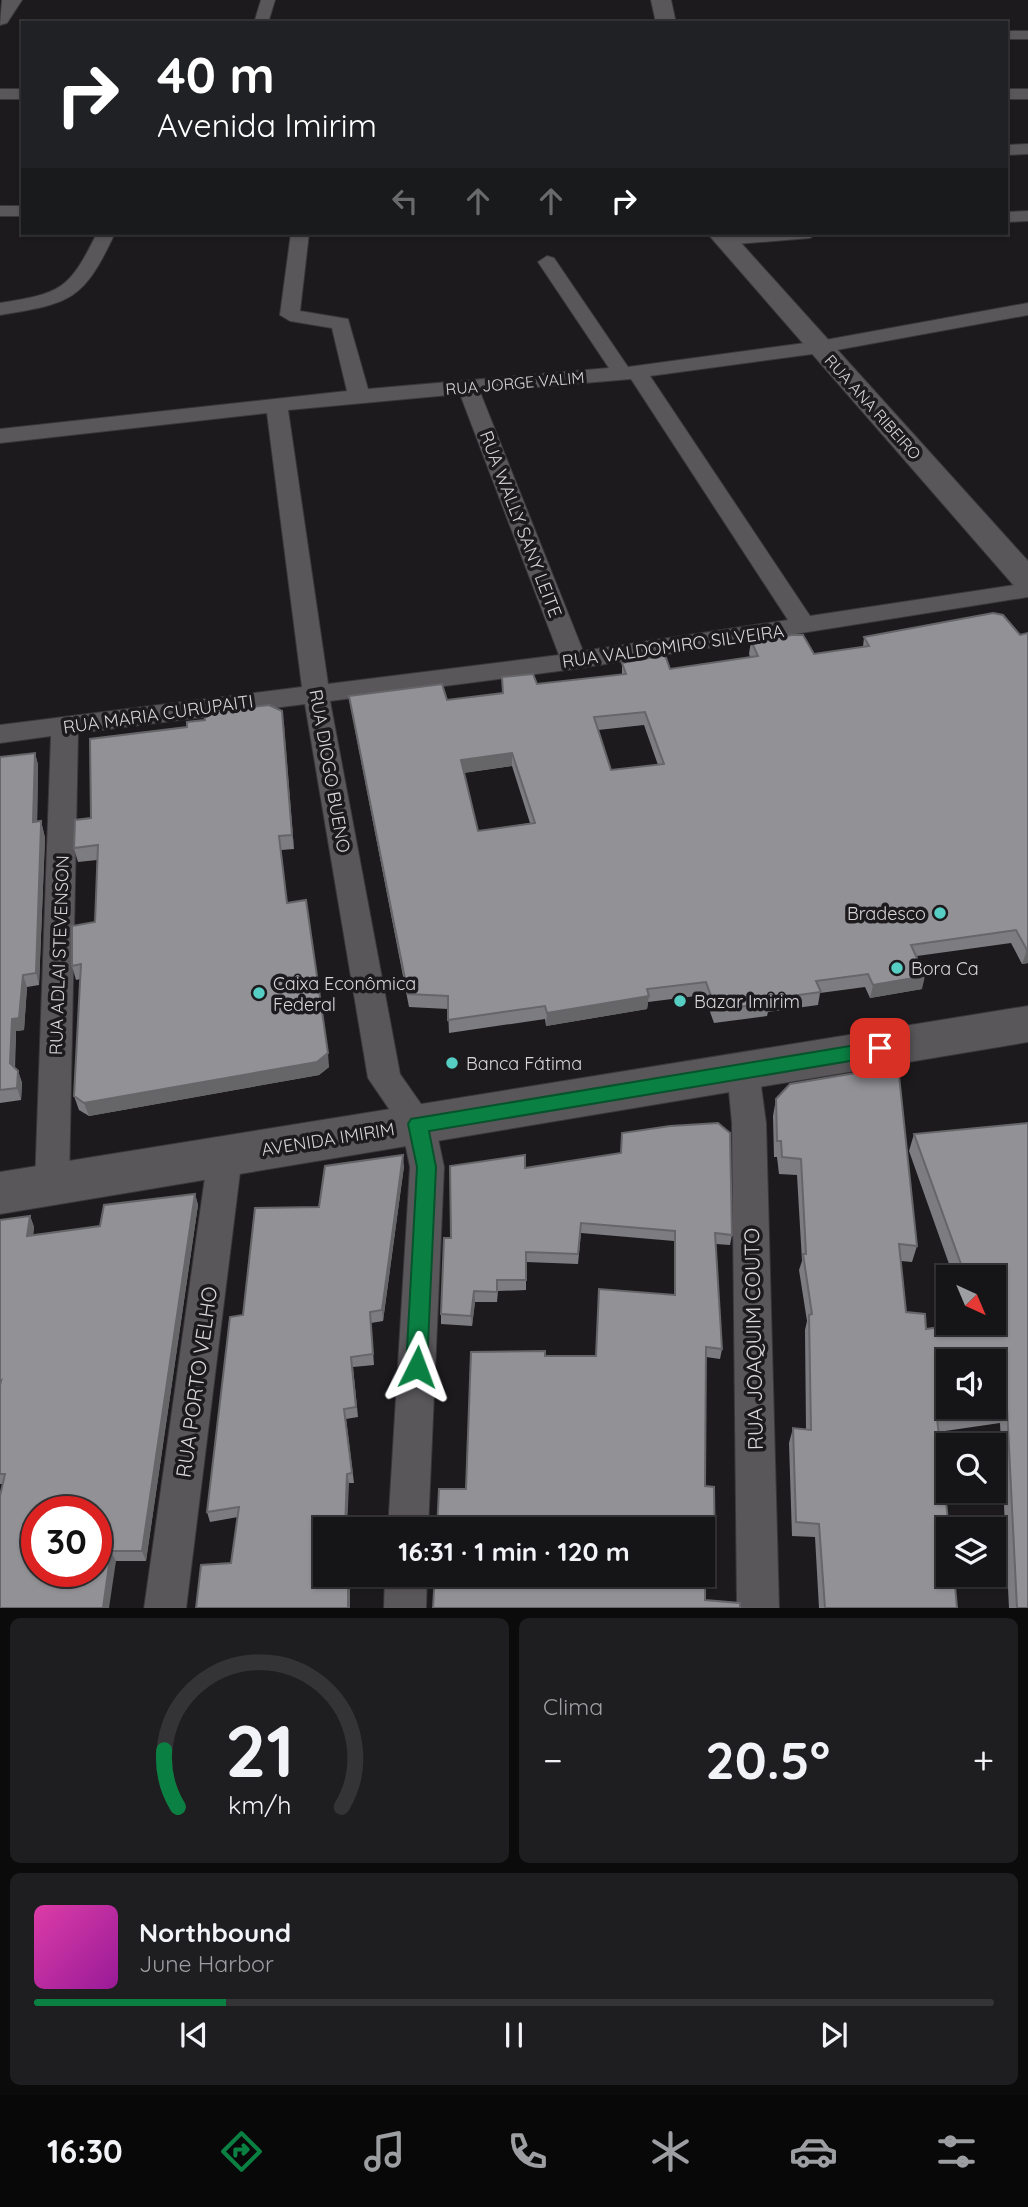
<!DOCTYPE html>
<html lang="pt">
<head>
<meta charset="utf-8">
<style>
  body { margin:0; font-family:Quicksand,sans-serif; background:#1e1d1f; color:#f1f3f6; height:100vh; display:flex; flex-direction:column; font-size:26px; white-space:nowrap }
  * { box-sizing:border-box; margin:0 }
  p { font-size:23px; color:#9d9ea1 }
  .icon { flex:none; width:38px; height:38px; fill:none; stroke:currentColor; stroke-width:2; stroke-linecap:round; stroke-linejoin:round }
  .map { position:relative; height:1608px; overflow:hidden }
  .panel { display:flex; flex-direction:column; gap:10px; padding:10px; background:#0c0b0c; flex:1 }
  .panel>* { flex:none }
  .top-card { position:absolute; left:21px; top:21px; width:987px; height:214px; border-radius:0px; box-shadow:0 2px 5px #0004,0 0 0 2px #343335; background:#202124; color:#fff; overflow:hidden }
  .needle { width:46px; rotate:136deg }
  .controls { position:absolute; left:936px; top:1265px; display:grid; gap:14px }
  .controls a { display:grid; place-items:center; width:70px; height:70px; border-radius:0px; background:#151416; box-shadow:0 2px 5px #0004,0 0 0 2px #343335; font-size:35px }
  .speed { position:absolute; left:21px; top:1496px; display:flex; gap:14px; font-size:35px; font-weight:700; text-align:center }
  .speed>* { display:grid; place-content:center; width:91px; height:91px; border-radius:50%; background:#151416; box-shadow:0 2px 5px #0004,0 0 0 2px #343335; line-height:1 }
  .speed .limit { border:10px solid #d22; background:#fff; color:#111 }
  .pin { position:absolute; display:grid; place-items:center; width:60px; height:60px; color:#fff; margin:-30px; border-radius:14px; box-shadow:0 4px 10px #0006 }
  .me { position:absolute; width:77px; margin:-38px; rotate:3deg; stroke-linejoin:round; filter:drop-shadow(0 0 5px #0008) }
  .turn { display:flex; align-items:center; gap:24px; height:147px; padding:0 21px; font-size:32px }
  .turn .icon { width:91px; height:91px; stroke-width:2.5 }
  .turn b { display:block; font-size:49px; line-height:60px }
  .lanes { display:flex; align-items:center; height:66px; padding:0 21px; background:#0003; justify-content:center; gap:35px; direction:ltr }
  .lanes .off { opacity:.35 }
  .big { font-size:52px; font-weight:700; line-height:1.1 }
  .panel .widget { flex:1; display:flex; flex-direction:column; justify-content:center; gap:10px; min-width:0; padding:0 24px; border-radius:10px; background:#1e1d1f }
  .panel .dial { align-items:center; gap:0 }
  .dial svg { height:182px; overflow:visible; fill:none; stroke:#343335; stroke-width:7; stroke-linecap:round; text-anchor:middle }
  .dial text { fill:#f1f3f6; stroke:none }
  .song { display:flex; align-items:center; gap:21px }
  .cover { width:84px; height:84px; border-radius:10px; background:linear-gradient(135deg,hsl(320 70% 55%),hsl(300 70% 35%)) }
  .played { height:7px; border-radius:4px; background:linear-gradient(90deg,#0b8043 20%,#343335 20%) }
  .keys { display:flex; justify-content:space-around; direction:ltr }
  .heat { display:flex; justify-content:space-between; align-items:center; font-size:38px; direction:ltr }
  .panel .tiles { flex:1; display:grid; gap:10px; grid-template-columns:1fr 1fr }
  .widget:last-child { grid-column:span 2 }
  .trip { position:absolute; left:313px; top:1517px; width:402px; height:70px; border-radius:0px; background:#151416; box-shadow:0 2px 5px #0004,0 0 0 2px #343335; font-weight:700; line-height:70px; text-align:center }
  .tab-bar { display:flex; height:112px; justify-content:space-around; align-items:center; background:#080809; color:#9d9ea1 }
  .tab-bar .icon { width:49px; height:49px }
  .tab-bar .active { color:#0b8043 }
  .tab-bar b { font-size:32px; color:#f1f3f6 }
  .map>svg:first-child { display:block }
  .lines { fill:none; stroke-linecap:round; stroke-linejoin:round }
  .street-casing { stroke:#39373a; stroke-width:2 }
  .secondary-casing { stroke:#39373a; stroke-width:2 }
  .street { fill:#5a575b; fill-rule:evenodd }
  .secondary { fill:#5a575b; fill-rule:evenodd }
  .wall { fill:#7d7d81; fill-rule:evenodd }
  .shaded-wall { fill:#666669 }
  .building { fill:#919196; stroke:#666669; stroke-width:2; fill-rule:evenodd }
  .route { fill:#0b8043; stroke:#07532c; stroke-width:2 }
  .poi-dot { fill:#56cec3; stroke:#1c1a1d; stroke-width:2.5 }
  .labels { text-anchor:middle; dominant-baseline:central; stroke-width:7; stroke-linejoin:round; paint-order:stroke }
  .far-street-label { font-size:16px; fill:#d8d6d9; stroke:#1c1a1d }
  .street-label { font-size:18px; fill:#d8d6d9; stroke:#1c1a1d }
  .poi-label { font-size:18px; fill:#d8d6d9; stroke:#1c1a1d; text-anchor:start }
  .near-street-label { font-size:21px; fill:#d8d6d9; stroke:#1c1a1d }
</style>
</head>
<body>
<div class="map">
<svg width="1028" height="1609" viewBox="0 0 1028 1609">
  <rect width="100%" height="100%" fill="#1c1a1d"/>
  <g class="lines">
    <defs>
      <path id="street" d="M261,0h14l-7,23h-14z
        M1006,31h22v8h-22z
        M0,89h23v10h-23z
        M1006,89h22v10h-22z
        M1028,144v10l-22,1v-10z
        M0,206h23v10h-23z
        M1028,211v10l-22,1v-10z
        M97,233h18c-32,68 -43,70 -115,82v-12c62,-10 69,-13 97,-70z
        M291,233h18l-9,78 48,8 20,70 241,-21 -71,-106 9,-6 7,2 74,109 192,-26 208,-38v12l-208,38 -170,23 160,240 218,-33v14l-454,72 -244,32 70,373 35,50 9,43 -16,363h-40l22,-363 -8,-39 -34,-50 -63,-374 -227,29 -9,451 -5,11 -12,4 -12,-4 -5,-11 16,-448 -51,7v-18l302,-38 -35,-274 -267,30v-14l347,-38 -15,-63 -42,-7 -10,-6zM631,379l157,241 -205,31 -103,-259zM460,394l99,261 -231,29 -40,-274z
        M735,233h84l-9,5 -86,7 -9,-6 3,-4z
        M743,1058l12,4 4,9 7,52 13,486h-42l-5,-486 -5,-52 4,-9z
        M225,1141l12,5 5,10 -56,453h-42l64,-453 5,-10z
        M385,1575h42l-1,34h-42z"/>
      <path id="secondary" d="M2,0h20l-15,23 -7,2z
        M651,0h20l5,23h-20z
        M707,233h25l296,328v30l-12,-3z
        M1028,1006v36l-1028,172v-42z"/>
    </defs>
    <!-- street casing -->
    <use href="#street" class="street-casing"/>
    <!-- secondary casing -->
    <use href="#secondary" class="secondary-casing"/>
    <!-- street -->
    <use href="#street" class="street"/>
    <!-- secondary -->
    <use href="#secondary" class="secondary"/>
  </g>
  <!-- wall -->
  <path class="wall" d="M993,613l35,350 -6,1 -11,-21 -94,13 5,33 -52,9 -5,-11 -45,6 -2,12 -50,7 -1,4 -53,7 -10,-28 -56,7 -1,7 -101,17 -1,-7 -96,14 -1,-24 -39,-2 -58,-298 -2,-13 98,4 55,-7v-16l35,7 85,-9v-12l48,6 80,-12 -1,-3 2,-13 63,13 49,-7 1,-10zM644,725l14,40 -47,5 -13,-40zM512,766l18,57 -52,8 -14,-58z
    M282,711l12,138 -13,1 6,53 42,164 -10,8 -230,41 -10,-6 -5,-14 6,-117 -4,1 -4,-14 23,-44 2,-62 -19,2 -4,-14 17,-30 96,-91z
    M35,753l3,12 -1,56h4l4,17 -6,147 -12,2 -3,43 -8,1 -1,37 3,3 4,12 -1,17 -21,3v-346z
    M776,1099l141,147 -5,16 -11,-1 5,51 20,17 68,-6v-45h-40l-45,-127 5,-17 114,-11v485h-19l-9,-185 -62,9 19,176h-138l-4,-71 -23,-1 -3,-93 4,-15 13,1 -1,-99 2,-9 -8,-51 3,-9 -5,-86 -18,-1 -2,-17h-3l-1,-41z
    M404,1166l-21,155 -12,2 3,42 -21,2 5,50 -12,2 8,64h-5l-23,92h24v33l-119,-45 7,-46 -28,5 -3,-10 36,-197 76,-108z
    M525,1168l207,67 -2,10 -14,-1 6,105 -2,10 -14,-2 -1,129 10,62 -2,8h-8l-272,52 33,-119 79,-133h51l78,-62v-53l-93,-8 -3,31 -52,-2v28l-28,1 -1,11h-22l-3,24 -31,-2v-10l10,-76z
    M195,1194l3,11 -52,356h-30l-114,-77h-2v-264l30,-4 4,11 -1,8 67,-9z"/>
  <!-- shaded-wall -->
  <path class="shaded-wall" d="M282,711l2,14 10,124 -2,-14z
    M35,753l3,12 -1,69 -4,-12z
    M512,753v13l-51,7v-13z
    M41,821l4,17 -6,147 -3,-12z
    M1027,950h1v13l-6,1z
    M23,975l4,12 -3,43 -8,1 -2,43 -4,-11 2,-44z
    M925,976l-3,13 -52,9 3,-13z
    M649,996l-2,13 -101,17 1,-13z
    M328,1053l1,14 -10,8 -230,41 -5,-13z
    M18,1071l4,12 -1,17 -4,-12z
    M403,1155l1,11 -21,155 -1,-11z
    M195,1194l3,11 -52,356 -4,-10z
    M30,1216l4,11 -2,21 -5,-12z
    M474,1291l1,11 -3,24 -1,-10z
    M347,1474l2,9 -2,47h-2z
    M111,1551l5,10 -7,47h-6z
    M348,1575h2v33h-2z"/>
  <!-- building -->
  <path class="building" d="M993,613l10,2 17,20 8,-2v317h-1l-11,-20 -105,15 14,31 -52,9 -5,-11 -52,7 5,11 -53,7 1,4 -53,7 -10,-28 -59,7 2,7 -102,17 -2,-7 -97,14v-24l-40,-2 -59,-298 93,-12 5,16 56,-7 -1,-16 31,-3 4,10 89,-10 -4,-11 43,-8 5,14 88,-13 -7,-15 41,-6h11l11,19 55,-8 -5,-9zM645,712l19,52 -53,6 -17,-53zM512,753l23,70 -57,8 -17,-71z
    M269,705l13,6 10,124 -13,1 8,67 19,-3 22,153 -11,9 -233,41 -10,-7 7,-132 -9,2v-40l23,-4 3,-77 -24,3 1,-28 16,-2 -1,-79 97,-12v-5l18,-2 -1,-7z
    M35,753l-2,69 8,-1v5l-5,147 -13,2 -4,43 -7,1 -2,44 8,8 -1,17 -17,2v-333z
    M898,1066l19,180 -18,-2 7,68 19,2 1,15 44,-6h24v-45h-28l-52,-144 114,-11v485h-11l-10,-200 -70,10 12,112 -1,45h6l3,33h-132l-6,-84 -23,-2 -3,-94 18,2 -2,-115 3,-1 -9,-60h3l-5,-95 -19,-2 -1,-16h-4l-1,-42 14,-15zM948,1362h46v45h-46z
    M718,1123l12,10 2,102 -17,-2 7,116 -16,-2 -1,139 9,1 1,61 -10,-1v53l35,3v5h-307l2,-33h269v-45h-267l2,-41h27l5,-137 74,-1v5h51l3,-67 76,6v-64l-94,-8 -3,31 -52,-2v28h-29v12l-23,-1 -3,25 -30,-2 3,-76h7l-1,-72 75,-11v13l96,-15 1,-20 48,-7z
    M403,1155l-21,155 -12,2 3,42 -22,3 5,50 -12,2 8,64 -5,1 -2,56h-19v45h22v33h-152l5,-43 30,-2 8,-56 -32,5 23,-195 13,-2 12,-107 64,-1 6,-41z
    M195,1194l-53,357h-31l-8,57h-103v-112l5,-22h-5v-89l1,-4 -1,1v-162l30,-4 -3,20 73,-10 4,-21zM37,1512h59v60h-59z"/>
  <!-- route -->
  <path class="route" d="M880,1041l9,7 -9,8 -451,75 7,36 -9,200 -3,8 -7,3 -8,-3 -3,-8 11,-200 -9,-43 3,-5z"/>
  <!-- markers -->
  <g class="poi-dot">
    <circle cx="940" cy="913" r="7"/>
    <circle cx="897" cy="968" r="7"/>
    <circle cx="259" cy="993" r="7"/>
    <circle cx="680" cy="1001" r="7"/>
    <circle cx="452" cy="1063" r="7"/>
  </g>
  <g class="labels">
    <!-- far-street labels -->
    <g class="far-street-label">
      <text transform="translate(515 383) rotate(-5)">RUA JORGE VALIM</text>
      <text transform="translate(873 407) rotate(48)">RUA ANA RIBEIRO</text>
    </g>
    <!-- street labels -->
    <g class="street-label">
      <text transform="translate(521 524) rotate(69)">RUA WALLY SANY LEITE</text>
      <text transform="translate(673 646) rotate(-8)">RUA VALDOMIRO SILVEIRA</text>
      <text transform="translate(158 714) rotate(-8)">RUA MARIA CURUPAITI</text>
      <text transform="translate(330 771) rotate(80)">RUA DIOGO BUENO</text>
      <text transform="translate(59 955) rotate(-88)">RUA ADLAI STEVENSON</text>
      <text transform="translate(328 1139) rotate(-9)">AVENIDA IMIRIM</text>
    </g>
    <!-- poi labels -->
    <g class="poi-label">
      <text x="926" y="913" text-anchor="end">Bradesco</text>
      <text x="911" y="968">Bora Ca</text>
      <text x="273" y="983">Caixa Econômica<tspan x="273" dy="21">Federal</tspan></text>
      <text x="694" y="1001">Bazar Imirim</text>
      <text x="466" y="1063">Banca Fátima</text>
    </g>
    <!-- near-street labels -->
    <g class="near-street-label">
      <text transform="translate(753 1339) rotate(-91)">RUA JOAQUIM COUTO</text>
      <text transform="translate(196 1382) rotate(-82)">RUA PORTO VELHO</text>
    </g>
  </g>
</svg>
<div class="controls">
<a><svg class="needle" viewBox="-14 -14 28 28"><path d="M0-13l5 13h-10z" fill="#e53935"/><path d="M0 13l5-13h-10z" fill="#9d9ea1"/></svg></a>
<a><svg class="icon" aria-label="sound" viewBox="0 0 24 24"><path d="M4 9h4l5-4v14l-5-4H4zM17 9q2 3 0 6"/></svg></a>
<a><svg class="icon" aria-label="search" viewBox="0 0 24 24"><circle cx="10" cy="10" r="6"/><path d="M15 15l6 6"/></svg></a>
<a><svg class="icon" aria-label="layers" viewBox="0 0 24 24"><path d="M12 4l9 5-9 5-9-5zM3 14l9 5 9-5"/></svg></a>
</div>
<div class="speed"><div class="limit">30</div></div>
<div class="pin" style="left:880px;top:1048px;background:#d93025"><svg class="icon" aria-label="arrive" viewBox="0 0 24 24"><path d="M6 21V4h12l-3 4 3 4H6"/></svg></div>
<svg class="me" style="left:417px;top:1367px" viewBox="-20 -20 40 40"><path d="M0-17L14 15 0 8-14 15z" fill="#0b8043" stroke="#fff" stroke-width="4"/></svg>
<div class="trip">16:31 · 1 min · 120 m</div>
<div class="top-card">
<div class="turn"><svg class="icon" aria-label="right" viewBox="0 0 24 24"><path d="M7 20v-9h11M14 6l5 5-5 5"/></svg><div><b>40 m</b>Avenida Imirim</div></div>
<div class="lanes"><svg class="icon off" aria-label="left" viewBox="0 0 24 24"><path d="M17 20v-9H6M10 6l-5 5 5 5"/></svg><svg class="icon off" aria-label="ahead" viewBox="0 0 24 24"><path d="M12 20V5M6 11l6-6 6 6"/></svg><svg class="icon off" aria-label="ahead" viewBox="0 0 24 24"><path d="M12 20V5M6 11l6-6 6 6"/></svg><svg class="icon" aria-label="right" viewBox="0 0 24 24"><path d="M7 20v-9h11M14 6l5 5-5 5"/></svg></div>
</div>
</div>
<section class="panel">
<div class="tiles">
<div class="widget dial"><svg viewBox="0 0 100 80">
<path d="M14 69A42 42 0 1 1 86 69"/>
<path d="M14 69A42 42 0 0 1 8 44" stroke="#0b8043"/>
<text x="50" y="56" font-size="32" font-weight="700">21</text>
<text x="50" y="72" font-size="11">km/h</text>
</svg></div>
<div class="widget"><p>Clima</p>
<div class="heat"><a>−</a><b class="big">20.5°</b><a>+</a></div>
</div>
<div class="widget">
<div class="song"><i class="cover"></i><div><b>Northbound</b><p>June Harbor</p></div></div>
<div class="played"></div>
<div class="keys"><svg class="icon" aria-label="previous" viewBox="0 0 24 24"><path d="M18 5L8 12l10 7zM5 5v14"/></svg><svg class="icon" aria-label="pause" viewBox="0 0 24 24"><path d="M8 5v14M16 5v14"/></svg><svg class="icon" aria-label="next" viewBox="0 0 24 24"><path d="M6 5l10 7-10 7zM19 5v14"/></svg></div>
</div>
</div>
</section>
<nav class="tab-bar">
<b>16:30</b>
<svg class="icon active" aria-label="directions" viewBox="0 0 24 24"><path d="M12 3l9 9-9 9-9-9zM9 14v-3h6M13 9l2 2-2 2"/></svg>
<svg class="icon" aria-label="music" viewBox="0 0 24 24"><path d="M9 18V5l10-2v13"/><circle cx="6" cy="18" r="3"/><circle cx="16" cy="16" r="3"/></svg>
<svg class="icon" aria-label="phone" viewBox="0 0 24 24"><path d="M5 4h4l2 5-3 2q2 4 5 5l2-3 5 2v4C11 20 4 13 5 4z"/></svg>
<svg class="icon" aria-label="climate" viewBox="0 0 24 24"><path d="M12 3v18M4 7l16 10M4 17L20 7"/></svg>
<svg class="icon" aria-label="car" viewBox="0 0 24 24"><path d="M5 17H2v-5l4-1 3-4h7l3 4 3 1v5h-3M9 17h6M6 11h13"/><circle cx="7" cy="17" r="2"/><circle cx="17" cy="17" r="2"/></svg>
<svg class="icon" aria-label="filters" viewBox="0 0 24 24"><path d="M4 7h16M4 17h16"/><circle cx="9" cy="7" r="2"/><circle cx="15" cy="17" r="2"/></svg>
</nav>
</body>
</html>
